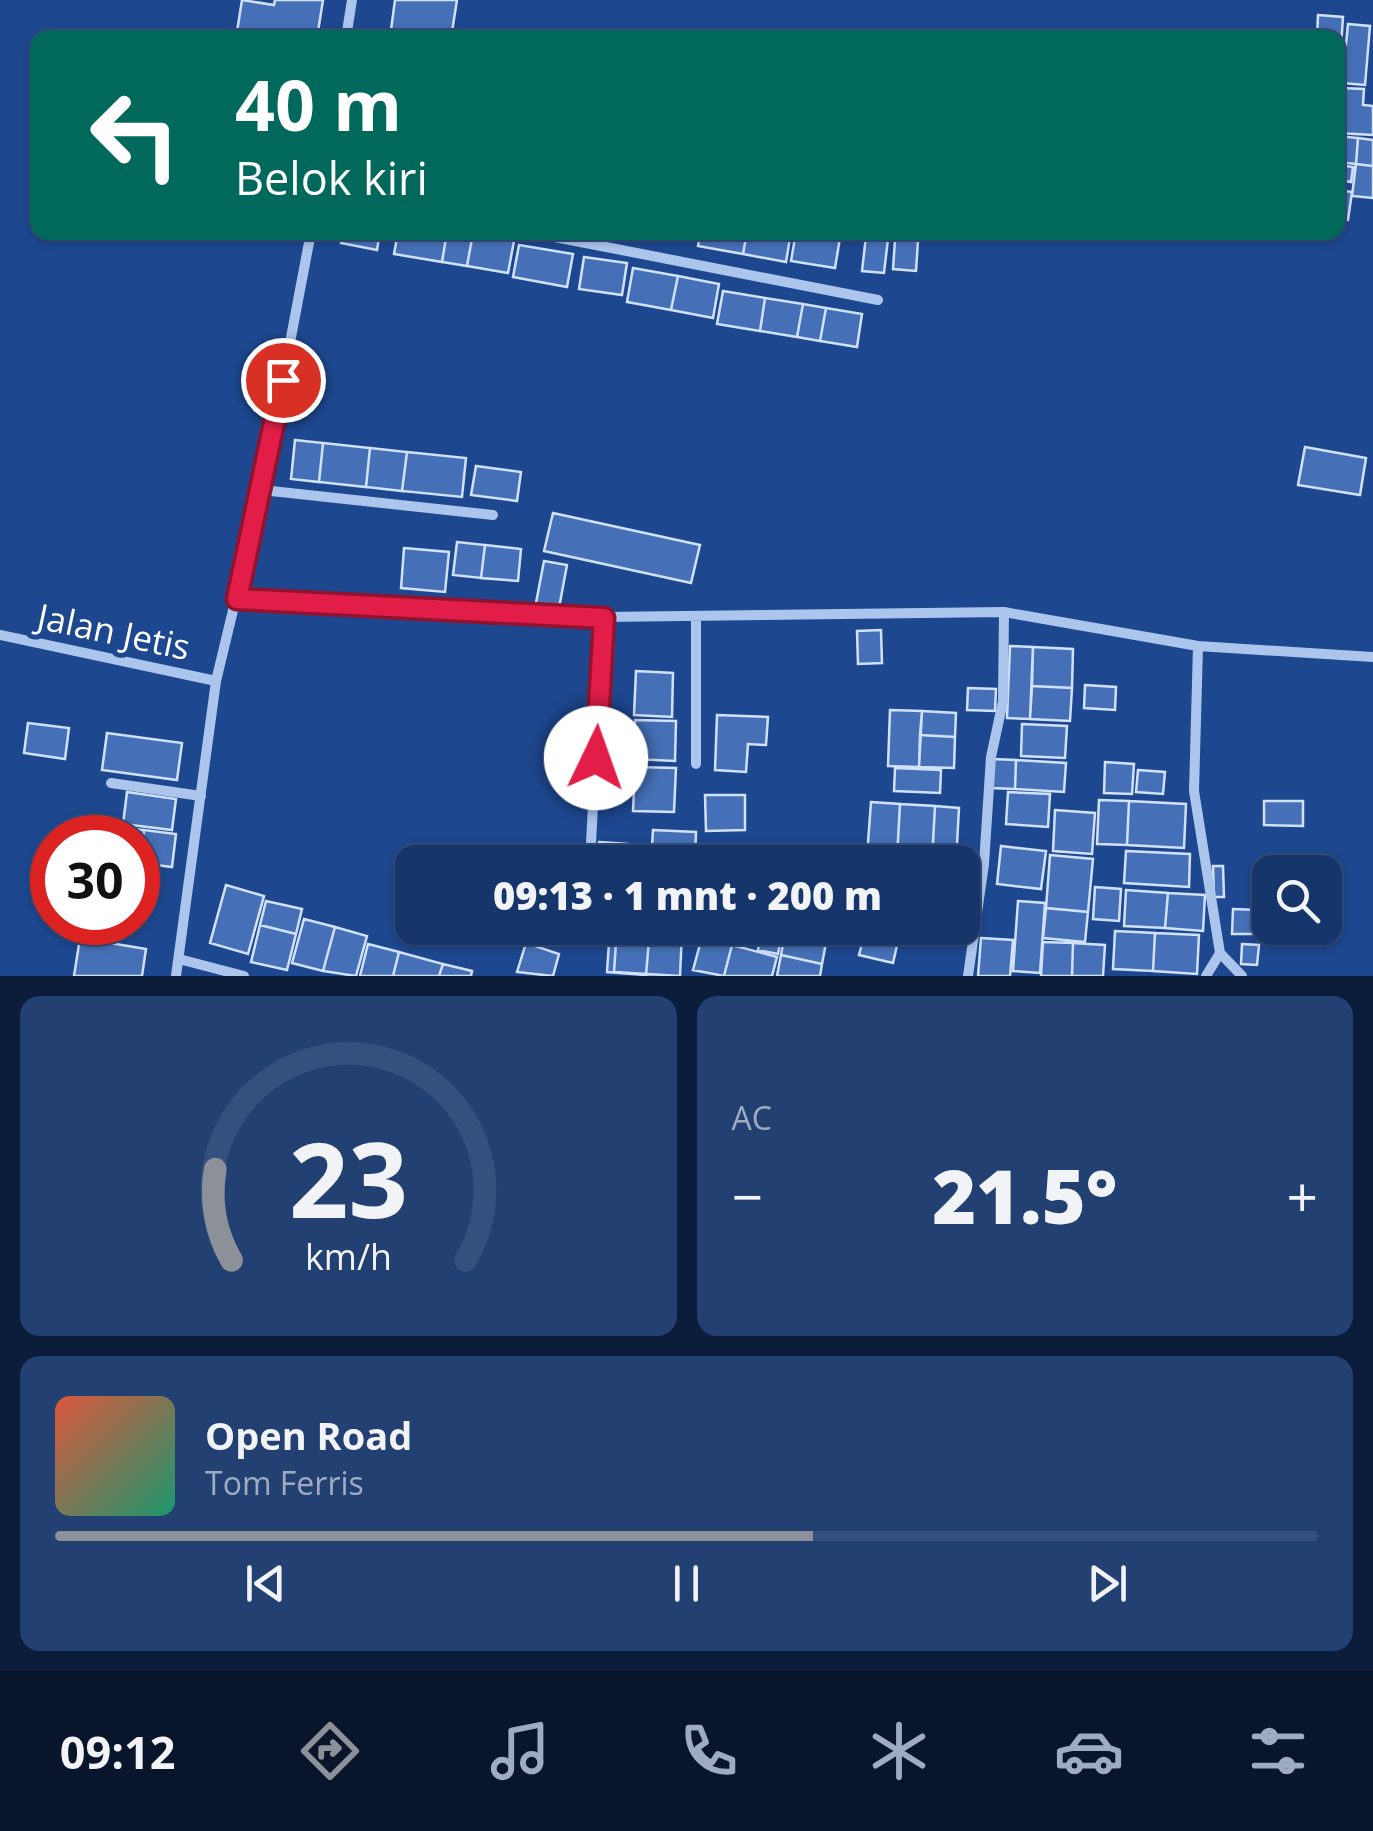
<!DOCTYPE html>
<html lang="id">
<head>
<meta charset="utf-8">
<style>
  body { margin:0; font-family:"Open Sans",sans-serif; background:#234073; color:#f1f3f6; height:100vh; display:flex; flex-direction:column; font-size:38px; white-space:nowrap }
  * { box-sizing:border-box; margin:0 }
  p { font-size:32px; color:#9eabc1 }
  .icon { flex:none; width:55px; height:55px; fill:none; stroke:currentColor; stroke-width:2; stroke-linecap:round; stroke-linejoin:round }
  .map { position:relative; height:976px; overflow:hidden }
  .side { display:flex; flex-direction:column; gap:20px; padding:20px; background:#0c1d3b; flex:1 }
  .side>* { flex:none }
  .hud { position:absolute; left:30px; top:30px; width:1315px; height:210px; border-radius:20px; box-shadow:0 2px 8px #0004,0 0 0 2px #35507e; background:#00695c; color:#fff; overflow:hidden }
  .buttons { position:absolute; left:1252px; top:855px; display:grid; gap:20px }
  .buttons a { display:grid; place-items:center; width:90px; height:90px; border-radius:20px; background:#16356b; box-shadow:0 2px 8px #0004,0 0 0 2px #35507e; font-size:50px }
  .speed { position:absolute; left:30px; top:815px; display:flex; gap:20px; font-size:50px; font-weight:700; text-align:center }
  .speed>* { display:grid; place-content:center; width:130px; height:130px; border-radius:50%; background:#16356b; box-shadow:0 2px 8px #0004,0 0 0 2px #35507e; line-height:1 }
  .speed .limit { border:15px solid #d22; background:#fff; color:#111 }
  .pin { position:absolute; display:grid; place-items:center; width:85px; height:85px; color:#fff; margin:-42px; border:5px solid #fff; border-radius:50%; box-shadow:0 2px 10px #0007 }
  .me { position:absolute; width:110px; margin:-55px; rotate:3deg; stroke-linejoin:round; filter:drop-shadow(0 0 8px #0008) }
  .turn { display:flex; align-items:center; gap:35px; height:210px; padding:0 40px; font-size:45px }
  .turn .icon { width:130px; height:130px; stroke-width:2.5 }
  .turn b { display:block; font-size:70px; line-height:85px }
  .big { font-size:75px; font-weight:800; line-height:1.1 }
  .side .card { flex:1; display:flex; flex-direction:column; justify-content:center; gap:15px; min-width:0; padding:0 35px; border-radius:20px; background:#234073 }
  .side .dial { align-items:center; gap:0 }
  .dial svg { height:260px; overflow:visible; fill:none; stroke:#35507e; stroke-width:7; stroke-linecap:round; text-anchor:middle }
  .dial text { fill:#f1f3f6; stroke:none }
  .song { display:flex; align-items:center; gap:30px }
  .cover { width:120px; height:120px; border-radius:15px; background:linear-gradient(135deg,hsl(10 70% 55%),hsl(160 70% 35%)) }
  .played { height:10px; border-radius:5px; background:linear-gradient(90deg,#8c9099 60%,#35507e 60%) }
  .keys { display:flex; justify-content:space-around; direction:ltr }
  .heat { display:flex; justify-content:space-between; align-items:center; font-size:55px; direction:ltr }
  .side .tiles { flex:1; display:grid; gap:20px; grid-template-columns:1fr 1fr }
  .card:last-child { grid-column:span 2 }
  .trip { position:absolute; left:395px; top:845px; width:585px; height:100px; border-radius:20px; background:#16356b; box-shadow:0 2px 8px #0004,0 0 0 2px #35507e; font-weight:800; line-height:100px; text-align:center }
  .tabs { display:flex; height:160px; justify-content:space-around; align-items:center; background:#09152b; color:#9eabc1 }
  .tabs .icon { width:70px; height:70px }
  .tabs .on { color:#8c9099 }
  .tabs b { font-size:45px; color:#f1f3f6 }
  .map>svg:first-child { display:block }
  .building { fill:#4570b7; stroke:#d1e1fa; stroke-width:2.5 }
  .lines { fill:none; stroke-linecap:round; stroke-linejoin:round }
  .minor { stroke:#acc5ed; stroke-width:10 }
  .route-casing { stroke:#92132f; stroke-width:25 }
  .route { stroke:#e11d48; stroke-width:18 }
  .labels { text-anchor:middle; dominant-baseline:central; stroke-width:10; stroke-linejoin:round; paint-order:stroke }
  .street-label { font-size:35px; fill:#fff; stroke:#1d478f }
</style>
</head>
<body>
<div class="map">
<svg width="1373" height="976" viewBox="0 0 1373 976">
  <rect width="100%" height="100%" fill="#1d478f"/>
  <!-- building -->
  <path class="building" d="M242,0l32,5 1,-5h48l-6,38h-81z
    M395,0h62l-6,38 -60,-8z
    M1318,15l25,2 -5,74v-53h-21z
    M1348,24l22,2 -5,59 -23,-2z
    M1342,88l22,1 -1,16 10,1v29l-35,-2z
    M1338,136l20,2 -2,26 -18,-2z
    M1358,138l15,2v26l-17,-2z
    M1356,164l17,2v32l-21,-2z
    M1338,165l15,2 -2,15 -13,-2z
    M1338,190l14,2 -4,28 -10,-1z
    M342,232h38l-3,18 -36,-7z
    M398,232h49l-5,30 -48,-8z
    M447,232l26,1 -6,33 -25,-4z
    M666,232h32l-1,7z
    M700,232h47l-4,22 -45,-8z
    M747,232h44l-5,30 -43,-8z
    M796,232h45l-6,36 -44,-7z
    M473,233l41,8 -6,32 -41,-7z
    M866,236l22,3 -4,34 -22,-2z
    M895,240l23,1 -2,30 -23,-2z
    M519,245l54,9 -6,33 -54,-10z
    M584,257l43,6 -5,32 -43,-6z
    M633,268l45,8 -7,34 -44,-8z
    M678,276l41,8 -6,34 -42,-8z
    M723,291l42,7 -5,33 -43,-7z
    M765,298l38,6 -6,33 -37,-6z
    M803,304l23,4 -6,33 -23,-4z
    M826,308l36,6 -5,33 -37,-6z
    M295,440l28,3 -4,39 -28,-3z
    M323,443l47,5 -4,39 -47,-5z
    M1305,447l61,11 -6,37 -62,-10z
    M370,448l37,4 -5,39 -36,-4z
    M407,452l59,6 -4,39 -60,-6z
    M476,466l45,6 -4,29 -46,-6z
    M553,513l147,32 -9,38 -147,-32z
    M457,542l28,3 -4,33 -28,-3z
    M485,545l36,4 -3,32 -37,-3z
    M404,548l45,4 -4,40 -44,-4z
    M544,561l23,4 -8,43 -23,-5z
    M881,630l1,33 -24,1 -1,-33z
    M1010,646l23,1 -3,72 -23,-1z
    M1033,647l40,2 -1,39 -40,-2z
    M636,671l37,2 -1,44 -38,-2z
    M1085,685l31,2 -1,23 -31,-2z
    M1032,686l40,2 -2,33 -40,-2z
    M968,688l28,1 -1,22 -28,-1z
    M890,710l32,1 -3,56 -31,-1z
    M922,711l34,2 -1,24 -35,-2z
    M717,715l51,2 -2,28 -18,-1 -2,28 -31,-2z
    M635,720l41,1 -1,40 -41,-2z
    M28,723l41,5 -4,31 -41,-6z
    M1022,724l45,2 -2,32 -44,-2z
    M107,733l75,10 -5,37 -75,-10z
    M920,735l35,2 -1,31 -35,-1z
    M992,759l24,1 -1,29 -24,-1z
    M1016,760l50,3 -2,29 -49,-3z
    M1105,762l29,2 -2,30 -28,-1z
    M635,767l41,1 -2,44 -41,-1z
    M895,768l46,2 -1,23 -46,-2z
    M1138,770l27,2 -2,22 -27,-2z
    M127,792l49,7 -4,31 -49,-6z
    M1008,792l42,2 -2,33 -42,-3z
    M705,795h40v35l-39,1z
    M1099,800l30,1 -2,44 -30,-1z
    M1129,801l57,3 -2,44 -57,-3z
    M1264,801h39v25l-39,-1z
    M871,802l29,2 -3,54 -30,-2z
    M900,804l35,2 -3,54 -35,-2z
    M935,806l24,2 -3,54 -24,-2z
    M1055,810l40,3 -3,41 -39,-3z
    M116,827l28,3 -4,33 -2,-25h-23z
    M144,830l32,4 -4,33 -32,-4z
    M653,830l43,2 -1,30h-44z
    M599,842l29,2 -1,18h-29z
    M1001,846l45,5 -5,38 -44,-5z
    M1126,851l64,3 -1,33 -65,-4z
    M1050,855l43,4 -5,53 -42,-4z
    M1271,859l30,2 -1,11h-30z
    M1213,866h10l1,31h-10z
    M226,885l38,11 -16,58 -38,-11z
    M1095,887l26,2 -2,32 -26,-2z
    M1126,890l42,3 -3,35 -41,-2z
    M1168,893l37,2 -2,36 -38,-3z
    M266,901l36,8 -6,25 -36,-9z
    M1018,901l27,2 -5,70 -27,-2z
    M1046,908l42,4 -3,30 -42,-4z
    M1233,909l25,1 -1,24h-25z
    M304,919l31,8 -12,44 -31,-8z
    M260,925l36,9 -9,36 -36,-8z
    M335,927l32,9 -11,40 -33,-5z
    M610,928h40l-4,47 -39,-3z
    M617,928l65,4 -2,44 -66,-4z
    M723,928h32l-7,13z
    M762,928h21l-5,26 -20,-4z
    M786,928l42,4 -6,32 -41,-9z
    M866,928h35l-8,35 -34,-8z
    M1115,931l40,2 -2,38 -40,-2z
    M1155,933l44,2 -2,39 -44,-3z
    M702,937l30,8 -8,31 -31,-6z
    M80,938l66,11 -4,27h-68z
    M981,938l32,2 -3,36h-32z
    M1043,942l30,1 -1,33h-31z
    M526,943l33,11 -6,22 -36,-4z
    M1073,943l32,2 -2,31h-31z
    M368,944l31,8 -6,24h-33z
    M1242,944l17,1 -2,20 -16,-1z
    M732,945l45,12 -5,19h-48z
    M399,952l44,12 -4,12h-46z
    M781,955l41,9 -2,12h-43z
    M443,964l29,7 -1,5h-32z"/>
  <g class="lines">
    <!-- minor -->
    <path class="minor" d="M346,38l6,-38
      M529,232l349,68
      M262,490l231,25
      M237,599l366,18 401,-5 194,34 175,11
      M696,616v148
      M0,635l216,46
      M1198,646l-4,145 26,162 -14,23
      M111,783l90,13
      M590,862l13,-245
      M1220,953l22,23
      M179,959l65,17
      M176,976l40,-295 46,-191 49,-258
      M968,976l16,-112 7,-107 12,-56 1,-89"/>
  </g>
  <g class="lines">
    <defs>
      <path id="route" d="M283,380l-46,219 367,19 -8,140"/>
    </defs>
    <!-- route casing -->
    <use href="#route" class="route-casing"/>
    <!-- route -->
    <use href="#route" class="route"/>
  </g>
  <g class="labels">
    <!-- street labels -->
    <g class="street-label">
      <text transform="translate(114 631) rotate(12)">Jalan Jetis</text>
    </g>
  </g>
</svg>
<div class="buttons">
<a><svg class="icon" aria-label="search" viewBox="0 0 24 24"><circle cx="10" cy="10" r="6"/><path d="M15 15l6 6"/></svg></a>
</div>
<div class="speed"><div class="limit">30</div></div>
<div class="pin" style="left:283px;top:380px;background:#d93025"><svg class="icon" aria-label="arrive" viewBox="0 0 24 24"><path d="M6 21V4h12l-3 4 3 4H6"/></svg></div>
<svg class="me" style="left:596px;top:758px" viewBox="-20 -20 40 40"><circle r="19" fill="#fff"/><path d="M0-13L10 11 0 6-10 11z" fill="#e11d48"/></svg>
<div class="trip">09:13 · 1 mnt · 200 m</div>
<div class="hud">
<div class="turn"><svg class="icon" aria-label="left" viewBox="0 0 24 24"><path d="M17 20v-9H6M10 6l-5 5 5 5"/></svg><div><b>40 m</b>Belok kiri</div></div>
</div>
</div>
<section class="side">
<div class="tiles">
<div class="card dial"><svg viewBox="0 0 100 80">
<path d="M14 69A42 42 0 1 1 86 69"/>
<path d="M14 69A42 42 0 0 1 9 41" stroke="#8c9099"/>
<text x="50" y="56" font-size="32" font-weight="700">23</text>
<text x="50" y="72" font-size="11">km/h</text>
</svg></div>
<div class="card"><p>AC</p>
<div class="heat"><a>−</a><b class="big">21.5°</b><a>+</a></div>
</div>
<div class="card">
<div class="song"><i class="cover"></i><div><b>Open Road</b><p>Tom Ferris</p></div></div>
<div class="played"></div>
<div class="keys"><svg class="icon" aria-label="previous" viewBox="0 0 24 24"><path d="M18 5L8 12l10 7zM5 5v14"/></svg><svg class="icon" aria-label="pause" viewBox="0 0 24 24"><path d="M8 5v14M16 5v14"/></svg><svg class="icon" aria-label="next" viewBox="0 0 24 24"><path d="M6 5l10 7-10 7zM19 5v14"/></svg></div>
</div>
</div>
</section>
<nav class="tabs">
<b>09:12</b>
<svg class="icon on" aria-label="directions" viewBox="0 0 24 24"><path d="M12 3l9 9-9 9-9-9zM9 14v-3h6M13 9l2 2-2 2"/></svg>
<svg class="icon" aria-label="music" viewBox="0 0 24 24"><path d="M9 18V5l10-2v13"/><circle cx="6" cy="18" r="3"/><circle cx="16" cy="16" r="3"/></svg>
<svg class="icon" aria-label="phone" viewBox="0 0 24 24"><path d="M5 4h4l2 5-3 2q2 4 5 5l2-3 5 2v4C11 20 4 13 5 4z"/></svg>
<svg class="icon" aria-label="climate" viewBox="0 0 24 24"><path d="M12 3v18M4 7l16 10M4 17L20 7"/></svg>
<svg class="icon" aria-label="car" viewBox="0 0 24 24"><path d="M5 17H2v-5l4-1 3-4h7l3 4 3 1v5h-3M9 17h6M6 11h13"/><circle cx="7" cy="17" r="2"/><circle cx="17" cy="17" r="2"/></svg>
<svg class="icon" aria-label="filters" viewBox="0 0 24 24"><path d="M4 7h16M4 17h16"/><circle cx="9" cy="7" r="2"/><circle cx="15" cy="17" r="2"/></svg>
</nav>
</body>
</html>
